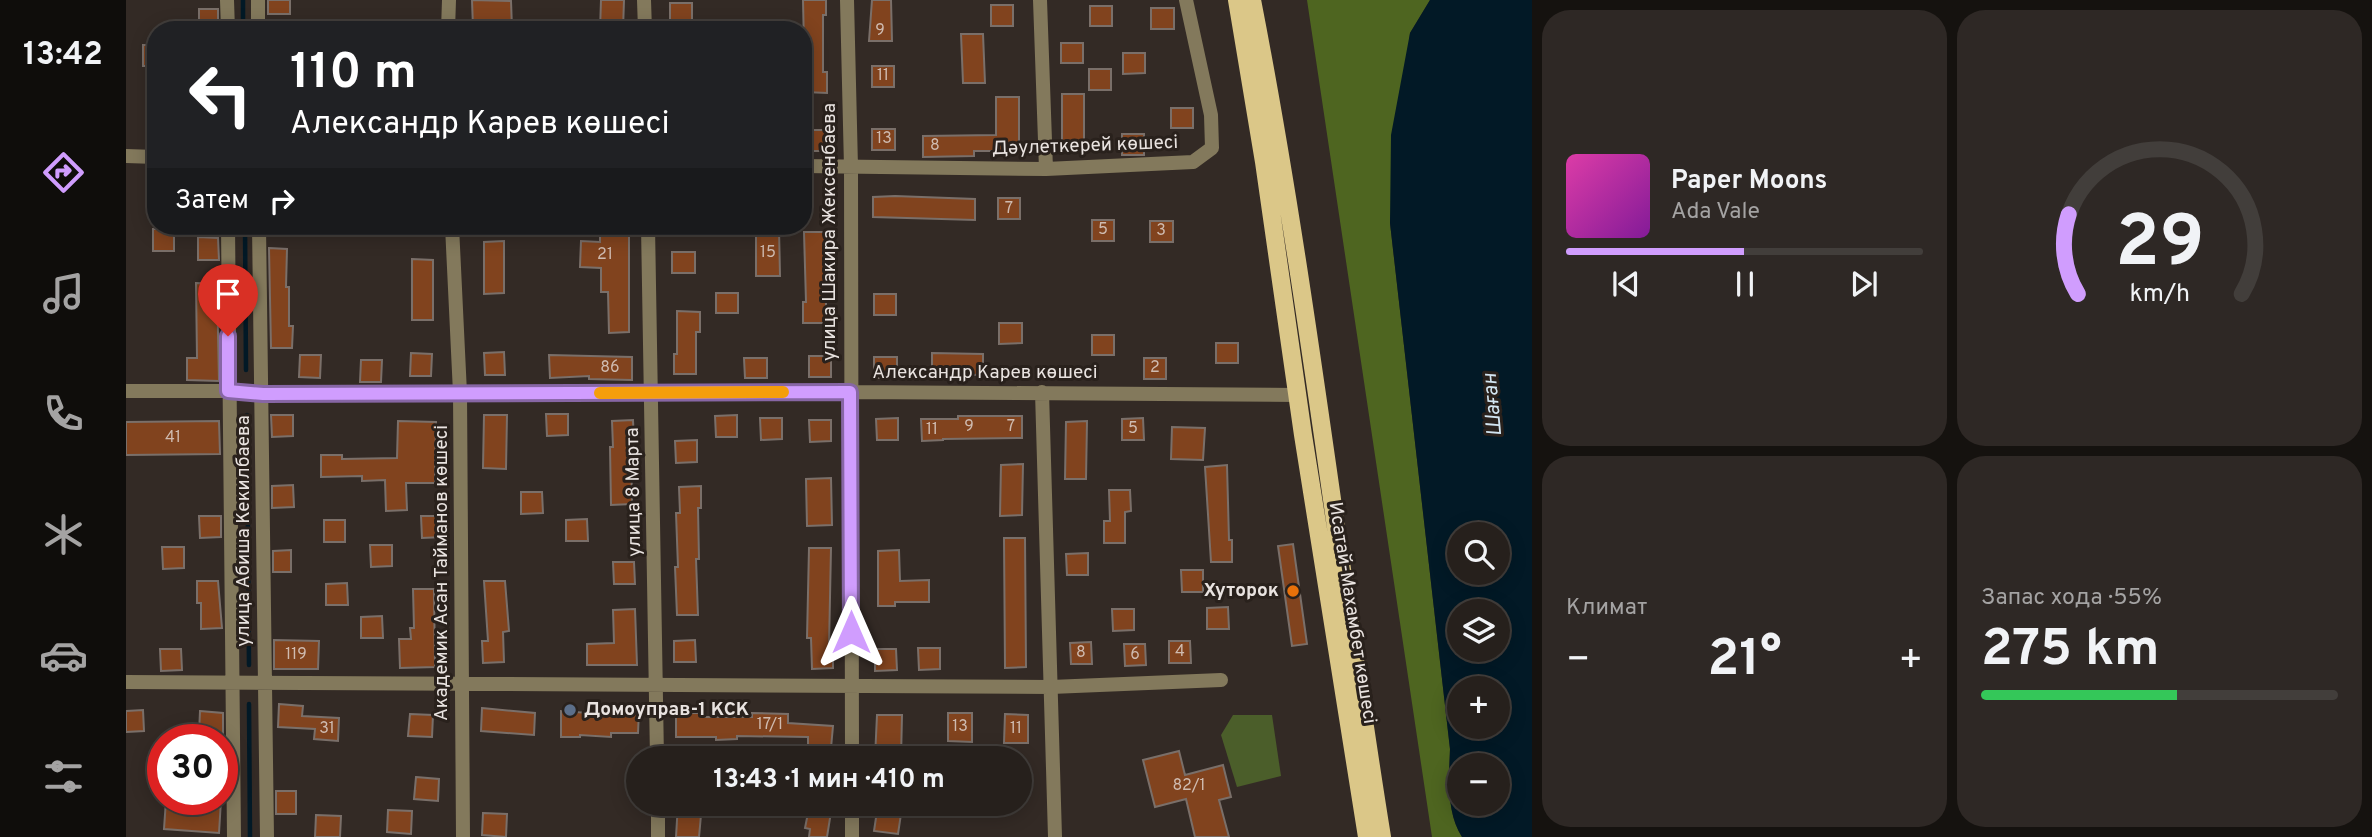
<!DOCTYPE html>
<html lang="ru">
<head>
<meta charset="utf-8">
<style>
  body { margin:0; font-family:Overpass,sans-serif; background:#2e2825; color:#f1f3f6; height:100vh; display:flex; flex-direction:column; font-size:26px; white-space:nowrap }
  * { box-sizing:border-box; margin:0 }
  p { font-size:23px; color:#a4a3a3 }
  .icon { flex:none; width:38px; height:38px; fill:none; stroke:currentColor; stroke-width:2; stroke-linecap:round; stroke-linejoin:round }
  .map { position:relative; flex:1; overflow:hidden }
  .sheet { display:flex; flex-direction:column; gap:10px; padding:10px; background:#15120f; width:840px }
  .sheet>* { flex:none }
  .hud { position:absolute; left:21px; top:21px; width:665px; height:214px; border-radius:28px; box-shadow:0 4px 18px #0003,0 0 0 2px #423e3b; background:#202124; color:#fff; overflow:hidden }
  .controls { position:absolute; left:1321px; top:522px; display:grid; gap:14px }
  .controls a { display:grid; place-items:center; width:63px; height:63px; border-radius:50%; background:#26201c; box-shadow:0 4px 18px #0003,0 0 0 2px #423e3b; font-size:35px }
  .speed { position:absolute; left:21px; top:724px; display:flex; gap:14px; font-size:35px; font-weight:700; text-align:center }
  .speed>* { display:grid; place-content:center; width:91px; height:91px; border-radius:50%; background:#26201c; box-shadow:0 4px 18px #0003,0 0 0 2px #423e3b; line-height:1 }
  .speed .limit { border:10px solid #d22; background:#fff; color:#111 }
  .pin { position:absolute; display:grid; place-items:center; width:60px; height:60px; color:#fff; margin:-72px -30px; border-radius:50% 50% 50% 0; rotate:-45deg; box-shadow:0 0 7px #0007 }
  .pin .icon { rotate:45deg }
  .me { position:absolute; width:77px; margin:-38px; rotate:0deg; stroke-linejoin:round; filter:drop-shadow(0 0 5px #0008) }
  .turn { display:flex; align-items:center; gap:24px; height:147px; padding:0 28px; font-size:32px }
  .turn .icon { width:91px; height:91px; stroke-width:2.5 }
  .turn b { display:block; font-size:49px; line-height:60px }
  .then { display:flex; align-items:center; height:66px; padding:0 28px; background:#0003; gap:14px; font-size:26px }
  .big { font-size:52px; font-weight:700; line-height:1.1 }
  .sheet .card { flex:1; display:flex; flex-direction:column; justify-content:center; gap:10px; min-width:0; padding:0 24px; border-radius:28px; background:#2e2825 }
  .sheet .dial { align-items:center; gap:0 }
  .dial svg { height:182px; overflow:visible; fill:none; stroke:#423e3b; stroke-width:7; stroke-linecap:round; text-anchor:middle }
  .dial text { fill:#f1f3f6; stroke:none }
  .song { display:flex; align-items:center; gap:21px }
  .cover { width:84px; height:84px; border-radius:10px; background:linear-gradient(135deg,hsl(320 70% 55%),hsl(290 70% 35%)) }
  .played { height:7px; border-radius:4px; background:linear-gradient(90deg,#d09dfe 50%,#423e3b 50%) }
  .keys { display:flex; justify-content:space-around; direction:ltr }
  .heat { display:flex; justify-content:space-between; align-items:center; font-size:38px; direction:ltr }
  .charge { height:10px; border-radius:5px; background:linear-gradient(90deg,#34c759 55%,#423e3b 0) }
  .sheet .tiles { flex:1; display:grid; gap:10px; grid-template-columns:repeat(2,1fr) }
  .trip { position:absolute; left:500px; top:746px; width:406px; height:70px; border-radius:35px; background:#26201c; box-shadow:0 4px 18px #0003,0 0 0 2px #423e3b; font-weight:700; line-height:70px; text-align:center }
  main { display:flex; flex:1; min-height:0 }
  .menu { display:flex; flex-direction:column; width:126px; justify-content:space-around; align-items:center; background:#0f0d0b; color:#a4a3a3 }
  .menu .icon { width:49px; height:49px }
  .menu .active { color:#d09dfe }
  .menu b { font-size:32px; color:#f1f3f6 }
  .map>svg:first-child { display:block }
  .green { fill:#4b5e2a }
  .forest { fill:#4e6520 }
  .water { fill:#021926; fill-rule:evenodd }
  .lines { fill:none; stroke-linecap:round; stroke-linejoin:round }
  .stream { stroke:#021926; stroke-width:4.5 }
  .building { fill:#81431e; stroke:#7a6f69; stroke-width:2 }
  .street { stroke:#83795c; stroke-width:14 }
  .primary { stroke:#dbc788; stroke-width:18 }
  .route-casing { stroke:#8766a5; stroke-width:18 }
  .route { stroke:#d09dfe; stroke-width:12 }
  .slow { stroke:#f59e0b; stroke-width:12 }
  .food-dot { fill:#e8710a; stroke:#29211c; stroke-width:2.5 }
  .service-dot { fill:#5c6f8a; stroke:#29211c; stroke-width:2.5 }
  .labels { text-anchor:middle; dominant-baseline:central; stroke-width:6; stroke-linejoin:round; paint-order:stroke }
  .number-label { font-size:16px; fill:#cfbbb0 }
  .street-label { font-size:19px; fill:#e9e3e0; stroke:#29211c }
  .poi-label { font-size:19px; font-weight:bold; fill:#e9e3e0; stroke:#29211c; text-anchor:end }
  .water-label { font-size:21px; font-style:italic; fill:#d2e5f1; stroke:#29211c }
</style>
</head>
<body>
<main>
<nav class="menu">
<b>13:42</b>
<svg class="icon active" aria-label="directions" viewBox="0 0 24 24"><path d="M12 3l9 9-9 9-9-9zM9 14v-3h6M13 9l2 2-2 2"/></svg>
<svg class="icon" aria-label="music" viewBox="0 0 24 24"><path d="M9 18V5l10-2v13"/><circle cx="6" cy="18" r="3"/><circle cx="16" cy="16" r="3"/></svg>
<svg class="icon" aria-label="phone" viewBox="0 0 24 24"><path d="M5 4h4l2 5-3 2q2 4 5 5l2-3 5 2v4C11 20 4 13 5 4z"/></svg>
<svg class="icon" aria-label="climate" viewBox="0 0 24 24"><path d="M12 3v18M4 7l16 10M4 17L20 7"/></svg>
<svg class="icon" aria-label="car" viewBox="0 0 24 24"><path d="M5 17H2v-5l4-1 3-4h7l3 4 3 1v5h-3M9 17h6M6 11h13"/><circle cx="7" cy="17" r="2"/><circle cx="17" cy="17" r="2"/></svg>
<svg class="icon" aria-label="filters" viewBox="0 0 24 24"><path d="M4 7h16M4 17h16"/><circle cx="9" cy="7" r="2"/><circle cx="15" cy="17" r="2"/></svg>
</nav>
<div class="map">
<svg width="1406" height="837" viewBox="0 0 1406 837">
  <rect width="100%" height="100%" fill="#332a25"/>
  <!-- green -->
  <path class="green" d="M1107,715h39l9,61 -44,11 -16,-52z"/>
  <!-- forest -->
  <path class="forest" d="M1181,0h123l-20,33 -20,190 60,526c-1,28 -4,63 12,88h-30z"/>
  <!-- water -->
  <path class="water" d="M1304,0h102v837h-70c-16,-25 -13,-60 -12,-88l-60,-526 1,-88 19,-102zM1334,534h38v38h-38zM1334,611h38v38h-38zM1334,688h38v38h-38zM1334,765h38v38h-38z"/>
  <g class="lines">
    <!-- stream -->
    <path class="stream" d="M117,0v30
      M119,226l1,144
      M121,415l2,250
      M123,704l1,133"/>
  </g>
  <!-- building -->
  <path class="building" d="M142,0h22v14h-22z
    M346,0l39,1 1,27h-39z
    M475,0h23l-1,30h-23z
    M677,0h23v15h-3v57h4v21l-22,-1z
    M746,0h19l1,41h-23z
    M544,3h22v27h-22z
    M865,5h22v21h-22z
    M964,6h22v20h-22z
    M1025,8h23v21h-23z
    M73,9h19v21h-19z
    M835,34h22l2,49h-22z
    M935,43h22v20h-22z
    M17,45h13v21h-13z
    M997,53h22v20l-22,1z
    M746,66h22v21h-22z
    M963,69h22v21h-22z
    M936,94h22v58h-22z
    M870,97h23v54h-45v5l-51,1v-21l73,-1z
    M1045,108h22v20h-22z
    M746,129h23v21h-23z
    M677,130h22v21h-22z
    M996,134h22v21h-22z
    M769,196l80,3v21l-102,-3v-20z
    M872,198h22v21h-22z
    M966,220h22v21h-22z
    M1024,221h23v21h-23z
    M474,226h29v106l-20,1 -1,-41h-7v-24l-21,-1 1,-26 19,1z
    M27,229h21v22h-21z
    M653,229l1,47h-24v-46z
    M678,232h23l2,58h-3v33h-23v-21h3z
    M72,237l20,1 1,22h-21z
    M378,241v52l-20,1v-52z
    M143,248l18,1 -1,38h3v39h4l-1,22h-21z
    M546,252h23v21h-23z
    M286,259l21,1v60h-21z
    M70,283l21,1 2,97 -32,-1v-22h10z
    M590,293h22v20h-22z
    M748,294h22v21h-22z
    M551,311l23,1v20h-4v42h-22v-20h3z
    M873,323h23v20l-23,1z
    M966,335h22v20h-22z
    M1090,343h22v20h-22z
    M378,352l1,23h-20l-1,-22z
    M285,353l21,1 -1,22h-21z
    M806,353l51,1v21l-51,-1z
    M174,355h21l-1,23 -21,-1z
    M423,355l83,2v23l-43,-1v-3l-39,2z
    M683,356h22v21h-22z
    M748,357h23v21h-23z
    M618,358h23v20h-22z
    M1018,358h22v21h-22z
    M235,360h21l-1,22h-21z
    M420,414h22v21l-21,1z
    M145,415h22v21l-21,1z
    M358,415h23l-1,54 -23,-1z
    M611,415v22h-21l-1,-21z
    M832,416h64v22l-79,1v1l-21,1 -1,-22h37z
    M634,418h22v21l-21,1z
    M772,418v22h-21l-1,-21z
    M1017,418l1,22h-22v-21z
    M507,420l1,22h-3l1,62 -21,1 -1,-58h3l-1,-26z
    M683,420h22v21l-21,1z
    M93,421l1,33 -94,1v-33z
    M272,421l38,1 -1,61h-29l1,27 -21,1 -1,-31 -23,1v-5l-41,1v-22h21v4l55,-1z
    M961,421l-1,58h-21l1,-57z
    M1046,427l33,1 -2,32 -32,-1z
    M571,440v22l-21,1 -1,-22z
    M897,464l-1,51 -22,1 1,-51z
    M1101,465l2,75h3v22h-21l-6,-95z
    M705,478l1,47 -25,1 -1,-47z
    M167,485l1,22 -22,1v-22z
    M575,486v22h-3l1,51h-3l2,56h-21l-2,-48h3l-2,-54h4l-1,-26z
    M983,490h21l1,21 -6,1v31h-21v-22h6z
    M395,492h21l1,21 -22,1z
    M73,516h22v21l-21,1z
    M295,516h22v21l-21,1z
    M461,519l1,22h-22v-21z
    M198,520h21v22h-21z
    M878,538h21l1,129 -21,1z
    M1167,544l14,100 -15,2 -14,-100z
    M244,545h22v21l-21,1z
    M36,547h22v21l-21,1z
    M683,548h22l-2,99h4v21l-21,1 -1,-31h-4z
    M165,550v22h-18v-21z
    M773,550l1,31 29,-1v22h-34v4h-17v-55z
    M962,553v22h-21l-1,-21z
    M487,562h21l1,22h-21z
    M1055,570h22v22h-21z
    M71,581h21l4,47 -21,1v-26h-4z
    M358,581h21l4,50 -6,1 1,30 -21,1 -1,-22h6z
    M221,583l1,22h-22v-21z
    M287,589h21l1,78 -35,1 -1,-29h12l-1,-11h4z
    M1102,607l1,22h-22v-21z
    M509,609l2,56h-50v-21l27,-1 -1,-33z
    M986,609h22v21l-21,1z
    M256,616l1,22h-22v-21z
    M148,640l45,1 -1,28h-44z
    M569,640l1,22h-22v-21z
    M1043,641h21l1,22h-22z
    M965,642l1,22h-21l-1,-21z
    M998,644h21l1,21 -21,1z
    M792,648h22v21l-21,1z
    M34,649h21l1,21 -21,1z
    M749,649h21l1,21 -22,1z
    M153,704l24,2 -1,10 37,2 -1,23 -24,-2 1,-10 -37,-2z
    M356,708l53,5 -1,22 -53,-4z
    M17,710l1,21 -18,1v-21z
    M491,710l22,1 -1,22h-27v4l-31,-2v2h-19v-26l56,4z
    M74,711l23,2v22l-24,-1z
    M550,713h25v4h51v-4l36,1v9l45,3 -2,22 -23,-1v-10l-71,-1v3l-21,1v-3h-40z
    M822,713h24v29l-24,-1z
    M284,714l23,1 -1,22 -24,-1z
    M879,714l23,1v28h-24z
    M751,715h25l-1,43h-26z
    M1053,751l6,24 38,-10 8,32 -12,3 10,37h-34l-9,-38 -31,8 -12,-47z
    M290,777l23,2 -1,22 -24,-2z
    M150,791h20v23h-20z
    M40,800h55l-2,33 -55,-4z
    M552,803l24,1 -3,33h-23z
    M683,808l22,4 -4,25h-18l1,-8 -5,-1z
    M262,810l24,1 -1,23 -24,-2z
    M751,811l24,3 -3,20 -24,-3z
    M357,813l24,1 -1,23 -24,-2z
    M190,815l25,1 -1,21h-25z"/>
  <g class="lines">
    <!-- street -->
    <path class="street" d="M101,0l1,30
      M518,0l1,30
      M721,0l4,167 1,591
      M914,0l6,169
      M132,30v-30
      M322,30l1,-30
      M0,156l30,1
      M677,166l243,3 147,-7 19,-14 -1,-33 -25,-115
      M102,226l6,611
      M133,226l8,611
      M326,226l8,167 3,444
      M522,226l9,532
      M0,391h102l35,3 587,-2 448,3
      M916,392l13,445
      M0,682l925,5 170,-7
      M532,803v34
      M726,803v34"/>
    <!-- primary -->
    <path class="primary" d="M1111,0l27,162 39,273 64,402
      M1126,0c54,277 85,558 130,837"/>
  </g>
  <g class="lines">
    <defs>
      <path id="route" d="M102,336v55l35,3 587,-2 1,240"/>
    </defs>
    <!-- route casing -->
    <use href="#route" class="route-casing"/>
    <!-- route -->
    <use href="#route" class="route"/>
    <!-- slow -->
    <path class="slow" d="M474,393l183,-1"/>
  </g>
  <!-- markers -->
  <circle class="food-dot" cx="1167" cy="591" r="7"/>
  <circle class="service-dot" cx="444" cy="710" r="7"/>
  <g class="labels">
    <!-- number labels -->
    <g class="number-label">
      <text x="754" y="31">9</text>
      <text x="757" y="76">11</text>
      <text x="758" y="139">13</text>
      <text x="809" y="146">8</text>
      <text x="883" y="209">7</text>
      <text x="977" y="230">5</text>
      <text x="1035" y="231">3</text>
      <text x="642" y="253">15</text>
      <text x="479" y="255">21</text>
      <text x="484" y="368">86</text>
      <text x="1029" y="368">2</text>
      <text x="843" y="427">9</text>
      <text x="885" y="427">7</text>
      <text x="1007" y="429">5</text>
      <text x="806" y="430">11</text>
      <text x="47" y="438">41</text>
      <text x="1054" y="652">4</text>
      <text x="955" y="653">8</text>
      <text x="170" y="655">119</text>
      <text x="1009" y="655">6</text>
      <text x="644" y="725">17/1</text>
      <text x="834" y="727">13</text>
      <text x="201" y="729">31</text>
      <text x="890" y="729">11</text>
      <text x="1063" y="786">82/1</text>
    </g>
    <!-- street labels -->
    <g class="street-label">
      <text transform="translate(959 146) rotate(-2)">Дәулеткерей көшесі</text>
      <text transform="translate(704 232) rotate(-90)">улица Шакира Жексенбаева</text>
      <text x="859" y="373">Александр Карев көшесі</text>
      <text transform="translate(508 492) rotate(-91)">улица 8 Марта</text>
      <text transform="translate(118 531) rotate(-90)">улица Абиша Кекилбаева</text>
      <text transform="translate(316 573) rotate(-90)">Академик Асан Тайманов көшесі</text>
      <text transform="translate(1226 613) rotate(81)">Исатай-Махамбет көшесі</text>
    </g>
    <!-- poi labels -->
    <g class="poi-label">
      <text x="1153" y="591">Хуторок</text>
      <text x="458" y="710" text-anchor="start">Домоуправ-1 КСК</text>
    </g>
    <!-- water labels -->
    <g class="water-label">
      <text transform="translate(1367 405) rotate(-95)">Шаған</text>
    </g>
  </g>
</svg>
<div class="controls">
<a><svg class="icon" aria-label="search" viewBox="0 0 24 24"><circle cx="10" cy="10" r="6"/><path d="M15 15l6 6"/></svg></a>
<a><svg class="icon" aria-label="layers" viewBox="0 0 24 24"><path d="M12 4l9 5-9 5-9-5zM3 14l9 5 9-5"/></svg></a>
<a>+</a>
<a>−</a>
</div>
<div class="speed"><div class="limit">30</div></div>
<div class="pin" style="left:102px;top:336px;background:#d93025"><svg class="icon" aria-label="arrive" viewBox="0 0 24 24"><path d="M6 21V4h12l-3 4 3 4H6"/></svg></div>
<svg class="me" style="left:725px;top:632px" viewBox="-20 -20 40 40"><path d="M0-17L14 15 0 8-14 15z" fill="#d09dfe" stroke="#fff" stroke-width="4"/></svg>
<div class="trip">13:43 · 1 мин · 410 m</div>
<div class="hud">
<div class="turn"><svg class="icon" aria-label="left" viewBox="0 0 24 24"><path d="M17 20v-9H6M10 6l-5 5 5 5"/></svg><div><b>110 m</b>Александр Карев көшесі</div></div>
<div class="then">Затем<svg class="icon" aria-label="right" viewBox="0 0 24 24"><path d="M7 20v-9h11M14 6l5 5-5 5"/></svg></div>
</div>
</div>
<section class="sheet">
<div class="tiles">
<div class="card">
<div class="song"><i class="cover"></i><div><b>Paper Moons</b><p>Ada Vale</p></div></div>
<div class="played"></div>
<div class="keys"><svg class="icon" aria-label="previous" viewBox="0 0 24 24"><path d="M18 5L8 12l10 7zM5 5v14"/></svg><svg class="icon" aria-label="pause" viewBox="0 0 24 24"><path d="M8 5v14M16 5v14"/></svg><svg class="icon" aria-label="next" viewBox="0 0 24 24"><path d="M6 5l10 7-10 7zM19 5v14"/></svg></div>
</div>
<div class="card dial"><svg viewBox="0 0 100 80">
<path d="M14 69A42 42 0 1 1 86 69"/>
<path d="M14 69A42 42 0 0 1 10 34" stroke="#d09dfe"/>
<text x="50" y="56" font-size="32" font-weight="700">29</text>
<text x="50" y="72" font-size="11">km/h</text>
</svg></div>
<div class="card"><p>Климат</p>
<div class="heat"><a>−</a><b class="big">21°</b><a>+</a></div>
</div>
<div class="card"><p>Запас хода · 55%</p><b class="big">275 km</b><div class="charge"></div></div>
</div>
</section>
</main>
</body>
</html>
